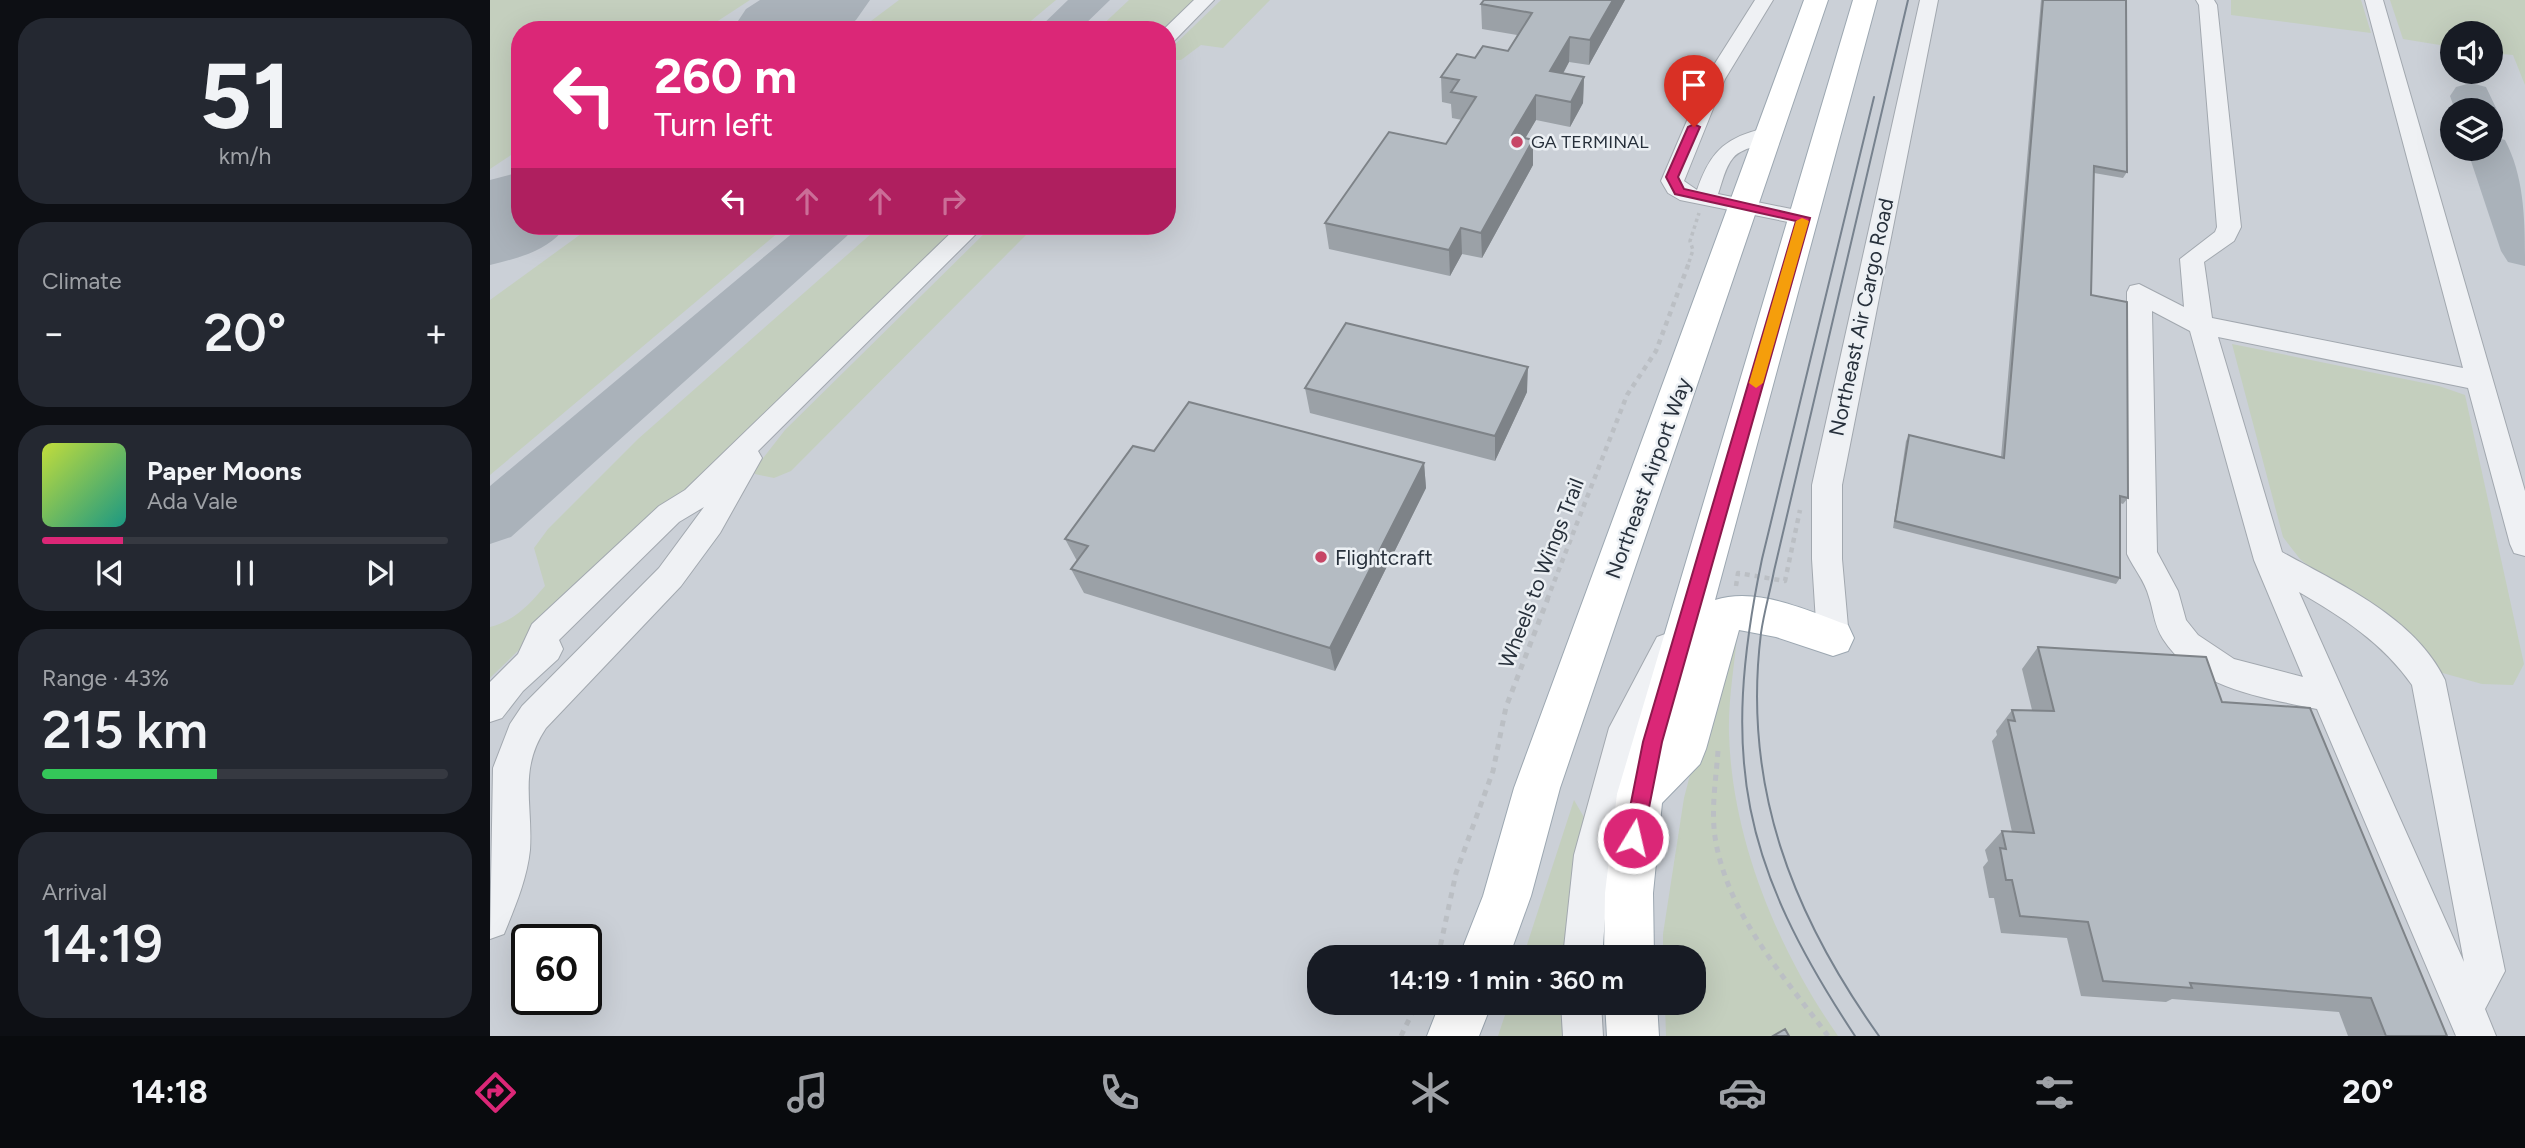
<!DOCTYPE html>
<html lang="en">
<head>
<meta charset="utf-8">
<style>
  body { margin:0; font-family:Figtree,sans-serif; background:#242831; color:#f1f3f6; height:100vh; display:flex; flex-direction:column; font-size:26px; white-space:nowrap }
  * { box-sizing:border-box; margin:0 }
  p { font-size:23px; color:#9ea1a6 }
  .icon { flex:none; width:38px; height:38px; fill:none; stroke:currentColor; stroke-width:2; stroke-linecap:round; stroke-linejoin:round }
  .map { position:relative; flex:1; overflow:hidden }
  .sheet { display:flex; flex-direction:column; gap:18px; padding:18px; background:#0d0f14; width:490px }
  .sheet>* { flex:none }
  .hud { position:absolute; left:21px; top:21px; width:665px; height:214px; border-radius:28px; box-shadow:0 7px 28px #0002; background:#db2777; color:#fff; overflow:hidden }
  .tools { position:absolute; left:1950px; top:21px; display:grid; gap:14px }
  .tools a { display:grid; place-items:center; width:63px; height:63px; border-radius:50%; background:#171b24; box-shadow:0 7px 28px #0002; font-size:35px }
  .speed { position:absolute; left:21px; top:924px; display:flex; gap:14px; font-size:35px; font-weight:700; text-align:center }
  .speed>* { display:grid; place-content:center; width:91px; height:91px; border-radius:50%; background:#171b24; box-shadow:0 7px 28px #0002; line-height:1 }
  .speed .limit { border:4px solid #111; border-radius:10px; background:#fff; color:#111 }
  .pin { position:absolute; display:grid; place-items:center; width:60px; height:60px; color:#fff; margin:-72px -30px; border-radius:50% 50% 50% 0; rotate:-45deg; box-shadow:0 0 7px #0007 }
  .pin .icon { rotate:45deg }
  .me { position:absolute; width:77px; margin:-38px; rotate:9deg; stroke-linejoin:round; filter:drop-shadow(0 0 5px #0008) }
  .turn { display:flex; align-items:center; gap:24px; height:147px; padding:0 28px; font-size:32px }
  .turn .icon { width:91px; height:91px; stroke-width:2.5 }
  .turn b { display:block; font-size:49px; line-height:60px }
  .lanes { display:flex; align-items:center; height:66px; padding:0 28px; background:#0003; justify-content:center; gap:35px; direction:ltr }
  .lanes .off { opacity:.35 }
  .big { font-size:52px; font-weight:600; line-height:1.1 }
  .sheet .tile { flex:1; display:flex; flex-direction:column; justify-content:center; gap:10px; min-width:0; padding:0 24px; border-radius:28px; background:#242831 }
  .sheet .dial { align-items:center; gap:0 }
  .dial b { font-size:91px; line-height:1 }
  .song { display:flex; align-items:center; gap:21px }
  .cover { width:84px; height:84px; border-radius:10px; background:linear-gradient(135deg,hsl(70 70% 55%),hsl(170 70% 35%)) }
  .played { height:7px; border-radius:4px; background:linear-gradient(90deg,#db2777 20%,#363941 20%) }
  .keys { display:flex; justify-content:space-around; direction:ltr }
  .heat { display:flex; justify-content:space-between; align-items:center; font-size:38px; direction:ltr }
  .charge { height:10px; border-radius:5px; background:linear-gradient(90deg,#34c759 43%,#363941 0) }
  .trip { position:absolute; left:817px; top:945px; width:399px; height:70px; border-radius:28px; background:#171b24; box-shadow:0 7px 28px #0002; font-weight:600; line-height:70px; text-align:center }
  .menu { display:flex; height:112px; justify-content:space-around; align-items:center; background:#090b0e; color:#9ea1a6 }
  .menu .icon { width:49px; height:49px }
  .menu .on { color:#db2777 }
  .menu b { font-size:32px; color:#f1f3f6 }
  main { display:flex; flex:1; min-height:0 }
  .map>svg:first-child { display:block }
  .built { fill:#cbd0d7; fill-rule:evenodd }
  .green { fill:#c4cfbe }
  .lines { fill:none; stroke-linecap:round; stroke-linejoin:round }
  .taxiway { fill:#aab2ba; fill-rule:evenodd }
  .runway { fill:#aab2ba; fill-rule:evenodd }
  .minor-casing { stroke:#a2a8af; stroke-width:2 }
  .major-casing { stroke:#9ca7b1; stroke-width:2 }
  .path-far2 { stroke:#bbbfc4; stroke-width:3.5; stroke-dasharray:3.5 3.5; stroke-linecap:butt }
  .path-far1 { stroke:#bbbfc4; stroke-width:4.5; stroke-dasharray:5 5; stroke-linecap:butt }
  .path { stroke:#bbbfc4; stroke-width:5; stroke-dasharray:6 6; stroke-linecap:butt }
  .minor { fill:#eff1f4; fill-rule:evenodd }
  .major { fill:#fff; fill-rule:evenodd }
  .tram { stroke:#77828e; stroke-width:2 }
  .wall { fill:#9ba1a7 }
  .shaded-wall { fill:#7e8388 }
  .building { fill:#b4bbc2; stroke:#7e8388; stroke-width:2 }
  .route { fill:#db2777; stroke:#8e194d; stroke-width:2 }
  .slow { fill:#f59e0b }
  .poi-dot { fill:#c74666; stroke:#ecf0f4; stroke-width:2.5 }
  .labels { text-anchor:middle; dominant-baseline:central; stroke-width:5; stroke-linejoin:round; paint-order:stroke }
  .far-poi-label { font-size:18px; fill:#27303b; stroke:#ecf0f4; text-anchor:start }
  .street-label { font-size:21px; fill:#27303b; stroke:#ecf0f4 }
  .poi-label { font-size:21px; fill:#27303b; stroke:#ecf0f4; text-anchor:start }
</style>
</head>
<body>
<main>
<section class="sheet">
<div class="tile dial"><b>51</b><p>km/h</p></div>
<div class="tile"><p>Climate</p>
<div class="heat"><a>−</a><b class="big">20°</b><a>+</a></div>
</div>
<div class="tile">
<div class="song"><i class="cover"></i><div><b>Paper Moons</b><p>Ada Vale</p></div></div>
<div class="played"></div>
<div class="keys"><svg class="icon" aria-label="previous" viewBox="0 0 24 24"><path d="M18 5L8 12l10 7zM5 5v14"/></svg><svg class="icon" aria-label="pause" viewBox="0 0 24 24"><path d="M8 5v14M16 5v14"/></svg><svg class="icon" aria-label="next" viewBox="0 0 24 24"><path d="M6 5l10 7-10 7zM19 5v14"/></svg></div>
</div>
<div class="tile"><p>Range · 43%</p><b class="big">215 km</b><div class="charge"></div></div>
<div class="tile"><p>Arrival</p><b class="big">14:19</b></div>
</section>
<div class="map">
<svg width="2035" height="1036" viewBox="0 0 2035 1036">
  <rect width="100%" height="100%" fill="#dce1e6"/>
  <!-- built -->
  <path class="built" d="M0,0h2035v1036h-2035zM30,30h647v196h-647zM1962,33h38v39h-38zM1962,110h38v39h-38zM37,940h59v59h-59zM830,957h374v46h-374z"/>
  <!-- green -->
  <path class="green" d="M0,0h260l-46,30h-184v119l-30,20z
    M409,0h157l-36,30h-161z
    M639,0h66l-32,30h-66z
    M731,0h49l-47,48 -22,-3 -20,15h-14v-8z
    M1741,0h130l10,33 -140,-18z
    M1900,0h135v85l-12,-30 -23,-2v-20h-38v14l-49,-8z
    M102,226h194l-296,249v-175z
    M390,226h78l-468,452v-51c24,-6 39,-22 55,-41l-11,-38 14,-19 90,-90z
    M502,226h43l-244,245 -17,7 -19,-4 -2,-3 32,-41z
    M1742,344l207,42 26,9 59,269 -11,21 -31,-1 -43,-12 -139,-113 -17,-22z
    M1248,627c-3,35 -10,72 -9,107 3,106 49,216 109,302h-172l-1,-33h29v-46h-31v-23l21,-136 42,-161z
    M1084,800l11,19 -10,46 -11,92h-41z
    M1019,1003h54l1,33h-66z"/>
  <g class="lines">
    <!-- taxiway -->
    <path class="taxiway" d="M578,0h42l-31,30h-42z
      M1981,83l15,4 11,23 -6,9 -1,-9h-35l-5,-14 6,-9z
      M2000,136l15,4c20,38 20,83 20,126l-17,-4 -7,-11 -34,-102h23z
      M311,226h53l-7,10 -336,301 -21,7v-58z"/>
    <!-- runway -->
    <path class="runway" d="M270,0h110l-14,20 -13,10h-111l14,-21z
      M30,172v54h46c-17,25 -48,32 -76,39v-85z"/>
    <defs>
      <path id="minor" d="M704,0h20l-40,41 -7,2v-13h-4z
        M1265,0h18l-48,79 -41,102 13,9c11,-31 22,-48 54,-58 10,-3 18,-6 28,-4l3,5c-10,14 -37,11 -49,25 -8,9 -11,25 -15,36l93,19 4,5 -4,5 -8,2 -123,-25 -12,-7 -7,-12 44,-102z
        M1430,0h18l-96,485v74l7,79 -5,10 -11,4 -11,-4 -5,-10 -5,-79v-74z
        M1706,0h18l3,5 24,222 -7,14 -30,21 8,56 251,50 -98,-368h18l142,491v65l-11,-3 -4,-9 -42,-156 -250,-51 64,215c57,32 133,65 163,128l60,291 -20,38 11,27h-40l-139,-327c-53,-11 -123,-21 -154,-70 -9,-14 -9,-27 -14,-42 -4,-16 -15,-28 -22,-43v-262l3,-6 9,-2 45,23 -4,-48 35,-27 2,-5 -18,-222zM1662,311l38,20 64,229 49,117 -69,-18 -36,-24 -12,-15 -8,-29 -21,-39zM1809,592c43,25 84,51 113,93l52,277z
        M468,226h26l-226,225 4,7 -42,75 -39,53 -135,142c-28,42 -13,75 -16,122 -3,29 -15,57 -26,84l-14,5 3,-171 17,-44 12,-18 137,-138 45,-61 -25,15 -120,118 4,9 -5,10 -35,32 -21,27 -12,4v-40l28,-28 14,-30 127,-118 26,-16z
        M1178,633l11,4 5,10 -41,83 -33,125 -8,102h-39l11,-102 35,-127 48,-91z
        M1071,1003h40l2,33h-40z"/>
      <path id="major" d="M1314,0h24l-268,788 -29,108 -22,61h-50l24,-61 31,-108z
        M1363,0h24l-162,600c42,-14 93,11 133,25l6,13 -6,13 -15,5 -57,-19 -37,-7 -33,119 -6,15 -38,39 -9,90 1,64h-50l1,-64 12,-99z
        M950,1003h52l-13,33h-52z
        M1115,1003h52l2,33h-52z"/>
    </defs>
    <!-- minor casing -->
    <use href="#minor" class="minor-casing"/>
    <!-- major casing -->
    <use href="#major" class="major-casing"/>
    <!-- path-far2 -->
    <path class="path-far2" d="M1199,262l4,-12 -3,-9 9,-28"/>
    <!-- path-far1 -->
    <path class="path-far1" d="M1246,586l2,-13 47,8 15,-71
      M1057,600l80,-205 29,-44 34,-91"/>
    <!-- path -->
    <path class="path" d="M1228,751c-2,28 -7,58 -3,86 12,77 68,138 113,199
      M948,957l18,-84 37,-102 13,-64 42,-109
      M911,1036l16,-33"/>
    <!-- minor -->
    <use href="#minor" class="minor"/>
    <!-- major -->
    <use href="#major" class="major"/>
    <!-- tram -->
    <path class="tram" d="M1365,1036c-113,-171 -135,-276 -93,-477l112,-462
      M1389,1036c-87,-122 -137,-250 -118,-403 3,-21 9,-41 13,-62l134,-571"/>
  </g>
  <!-- wall -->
  <path class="wall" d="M1135,0l-36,65 -20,-3 -6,12 21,3 -1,26 -13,24 -34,-7 -11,18 8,27 -51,93 -20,-4 -12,22 -121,-27 -4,-26 121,-79 16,-24 -10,-2 -1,-14 -9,-2 -1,-25 67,-26 9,-16 -35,-6 -1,-25z
    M1551,0h85l1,172 -4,6 -29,-5 -3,122 37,203 -5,6 -3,-1v75l-4,6 -223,-56 13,-87 3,-6 92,22z
    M815,388l222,4 -32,69 -185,-48z
    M664,451l270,12 2,25 -91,183 -251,-78 -13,-24 6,-8 -12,-22z
    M1548,647l184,55 225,334h-99l-9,-24 -167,-13 -6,3 -85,-6 -14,-58 -66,-5 -7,-35h-5l-6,-31 5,-6 -3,-11 17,-19 10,1 -20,-91 5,-6 -1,-4 16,-21h20l-10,-41z"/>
  <!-- shaded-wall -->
  <path class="shaded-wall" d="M1123,0h12l-36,65 1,-25z
    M1080,37l-1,25 -19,35v-26z
    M1094,77l-1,26 -13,24 1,-25z
    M1046,95v25l-24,41v-26z
    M1043,140v25l-51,93 -1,-25z
    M971,228l1,26 -12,22 -1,-26z
    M1038,367l-1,25 -32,69v-25z
    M934,463l2,25 -91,183 -5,-23z"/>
  <!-- building -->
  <path class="building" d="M994,0h129l-23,40 -20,-3 -20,34 34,6 -13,25 -35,-7 -24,40 21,5 -52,93 -20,-5 -12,22 -124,-27 64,-91 57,12 30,-47 -25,-5 8,-12 -18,-3 16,-23 18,4 8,-12 25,5 24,-38 -51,-9z
    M1553,0h83l1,172 -33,-6 -3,129 36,7 1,196 -8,-2v82l-225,-57 14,-86 95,23z
    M856,323l182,44 -33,69 -190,-48z
    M699,402l235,61 -94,185 -259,-79 17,-23 -23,-7 68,-93 21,5z
    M1548,647l168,10 16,45 88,6 137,328h-61l-15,-38 -181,-15 2,5 -89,-7 -15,-59 -68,-6 -8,-36h-6l-6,-32 6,1 -4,-18 32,2 -26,-113 7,1 -3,-11 42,1z
    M1295,1029l4,7h-16z"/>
  <!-- route -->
  <path class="route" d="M1204,124l6,3 -22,50 6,12 126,29 -148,524 -19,96 -3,6 -7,3 -7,-3 -2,-6 19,-96 153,-521 -121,-27 -9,-17 22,-50z"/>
  <!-- slow -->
  <path class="slow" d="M1312,218l7,3 -46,162 -7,5 -7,-5 47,-162z"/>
  <!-- markers -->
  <g class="poi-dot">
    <circle cx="1027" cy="142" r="7"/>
    <circle cx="831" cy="557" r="7"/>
  </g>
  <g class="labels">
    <!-- far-poi labels -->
    <g class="far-poi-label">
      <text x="1041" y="142">GA TERMINAL</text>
    </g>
    <!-- street labels -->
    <g class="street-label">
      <text transform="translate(1371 317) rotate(-78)">Northeast Air Cargo Road</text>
      <text transform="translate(1158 478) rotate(-70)">Northeast Airport Way</text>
      <text transform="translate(1051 573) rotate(-69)">Wheels to Wings Trail</text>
    </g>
    <!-- poi labels -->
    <g class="poi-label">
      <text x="845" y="557">Flightcraft</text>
    </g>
  </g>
</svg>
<div class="tools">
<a><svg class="icon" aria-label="sound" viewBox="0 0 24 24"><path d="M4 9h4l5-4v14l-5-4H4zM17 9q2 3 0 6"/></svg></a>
<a><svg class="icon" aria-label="layers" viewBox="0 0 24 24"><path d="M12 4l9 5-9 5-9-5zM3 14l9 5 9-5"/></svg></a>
</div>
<div class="speed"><div class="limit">60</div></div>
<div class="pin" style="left:1204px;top:127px;background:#d93025"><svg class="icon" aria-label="arrive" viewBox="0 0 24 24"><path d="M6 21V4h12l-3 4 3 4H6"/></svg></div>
<svg class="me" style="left:1143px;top:838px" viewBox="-20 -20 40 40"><circle r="17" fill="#db2777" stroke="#fff" stroke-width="3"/><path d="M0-11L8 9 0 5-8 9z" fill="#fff"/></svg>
<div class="trip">14:19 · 1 min · 360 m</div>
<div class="hud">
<div class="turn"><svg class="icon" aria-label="left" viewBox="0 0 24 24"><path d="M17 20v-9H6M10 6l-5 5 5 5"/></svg><div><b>260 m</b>Turn left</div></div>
<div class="lanes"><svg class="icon" aria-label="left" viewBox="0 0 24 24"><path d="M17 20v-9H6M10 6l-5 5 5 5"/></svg><svg class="icon off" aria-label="ahead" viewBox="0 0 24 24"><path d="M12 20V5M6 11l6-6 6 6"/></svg><svg class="icon off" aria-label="ahead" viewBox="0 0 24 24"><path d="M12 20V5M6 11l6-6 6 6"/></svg><svg class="icon off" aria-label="right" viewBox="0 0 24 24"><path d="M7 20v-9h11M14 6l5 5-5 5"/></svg></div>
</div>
</div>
</main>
<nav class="menu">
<b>14:18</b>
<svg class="icon on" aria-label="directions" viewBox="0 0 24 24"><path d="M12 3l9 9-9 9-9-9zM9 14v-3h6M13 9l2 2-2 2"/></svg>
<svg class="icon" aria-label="music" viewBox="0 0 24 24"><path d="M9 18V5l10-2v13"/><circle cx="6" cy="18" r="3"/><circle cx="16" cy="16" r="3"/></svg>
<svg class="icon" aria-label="phone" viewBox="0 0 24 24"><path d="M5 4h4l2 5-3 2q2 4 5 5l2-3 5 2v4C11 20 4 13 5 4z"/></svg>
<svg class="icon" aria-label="climate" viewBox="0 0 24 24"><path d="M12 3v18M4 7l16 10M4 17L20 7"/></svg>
<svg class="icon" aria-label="car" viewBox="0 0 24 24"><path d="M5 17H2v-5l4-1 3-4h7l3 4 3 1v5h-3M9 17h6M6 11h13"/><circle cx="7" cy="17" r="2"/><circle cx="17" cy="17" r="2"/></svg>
<svg class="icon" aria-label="filters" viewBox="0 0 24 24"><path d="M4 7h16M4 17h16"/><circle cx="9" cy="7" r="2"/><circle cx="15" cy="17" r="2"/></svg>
<b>20°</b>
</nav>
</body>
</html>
